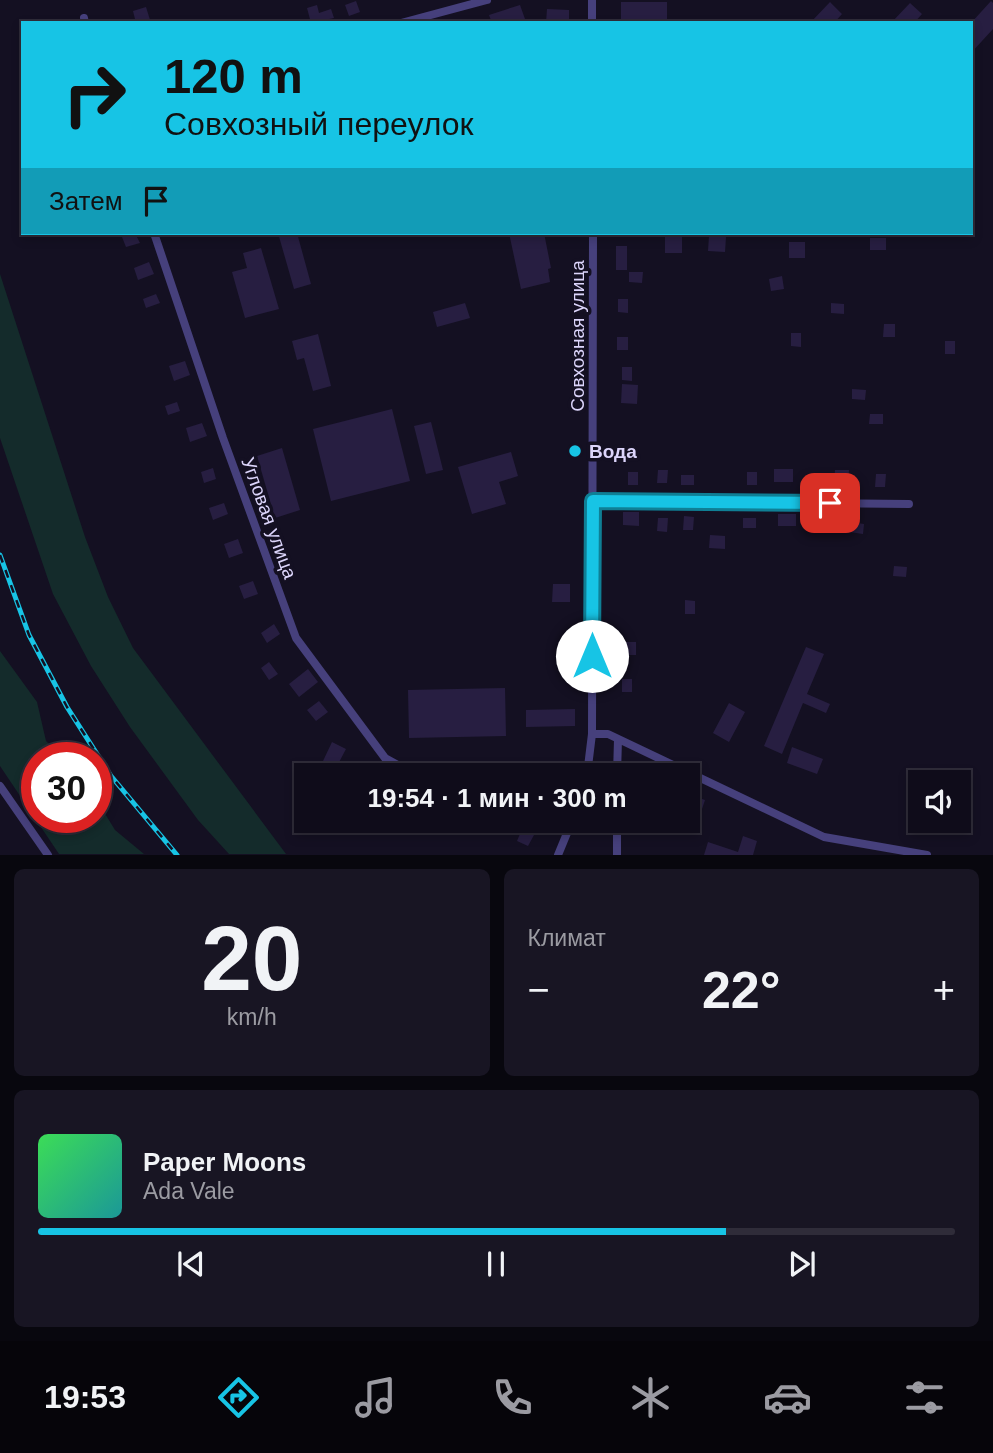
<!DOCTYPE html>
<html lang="ru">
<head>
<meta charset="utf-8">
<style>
  body { margin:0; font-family:Arial,sans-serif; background:#181523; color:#f1f3f6; height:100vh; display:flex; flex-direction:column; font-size:26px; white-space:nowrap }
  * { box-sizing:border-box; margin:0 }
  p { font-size:23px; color:#9b9ba2 }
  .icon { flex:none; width:38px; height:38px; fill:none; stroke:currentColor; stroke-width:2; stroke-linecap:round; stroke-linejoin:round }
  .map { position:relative; height:855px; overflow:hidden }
  .panel { display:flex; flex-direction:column; gap:14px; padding:14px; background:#08070e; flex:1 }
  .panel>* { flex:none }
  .top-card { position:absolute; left:21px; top:21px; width:952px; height:214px; border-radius:0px; box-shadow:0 4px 10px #0003,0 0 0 2px #2f2c39; background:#17c4e5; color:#111; overflow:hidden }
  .tools { position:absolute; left:908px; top:770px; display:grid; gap:14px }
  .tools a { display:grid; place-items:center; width:63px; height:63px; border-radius:0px; background:#0f0c1a; box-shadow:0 4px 10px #0003,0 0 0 2px #2f2c39; font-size:35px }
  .speed { position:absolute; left:21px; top:742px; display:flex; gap:14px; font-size:35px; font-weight:700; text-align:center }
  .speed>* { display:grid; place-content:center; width:91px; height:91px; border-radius:50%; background:#0f0c1a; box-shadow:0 4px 10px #0003,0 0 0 2px #2f2c39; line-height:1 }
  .speed .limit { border:10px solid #d22; background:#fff; color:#111 }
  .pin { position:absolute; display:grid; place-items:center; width:60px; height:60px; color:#fff; margin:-30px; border-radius:14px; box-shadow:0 4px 10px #0006 }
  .me { position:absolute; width:77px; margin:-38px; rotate:0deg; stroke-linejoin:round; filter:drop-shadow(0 0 5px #0008) }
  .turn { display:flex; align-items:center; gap:24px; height:147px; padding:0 28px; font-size:32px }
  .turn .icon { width:91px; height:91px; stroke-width:2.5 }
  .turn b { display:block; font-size:49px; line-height:60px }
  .then { display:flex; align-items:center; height:66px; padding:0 28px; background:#0003; gap:14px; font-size:26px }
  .big { font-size:52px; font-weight:800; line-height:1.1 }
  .panel .widget { flex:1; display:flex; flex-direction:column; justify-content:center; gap:10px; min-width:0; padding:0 24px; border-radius:10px; background:#181523 }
  .panel .dial { align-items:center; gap:0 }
  .dial b { font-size:91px; line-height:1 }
  .song { display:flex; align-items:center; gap:21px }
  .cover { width:84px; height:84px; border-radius:10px; background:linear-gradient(135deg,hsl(130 70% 55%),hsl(180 70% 35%)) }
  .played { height:7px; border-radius:4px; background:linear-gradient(90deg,#17c4e5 75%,#2f2c39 75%) }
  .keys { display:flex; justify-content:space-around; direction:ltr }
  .heat { display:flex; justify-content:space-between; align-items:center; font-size:38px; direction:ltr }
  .panel .tiles { flex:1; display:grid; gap:14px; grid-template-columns:1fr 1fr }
  .widget:last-child { grid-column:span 2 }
  .trip { position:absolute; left:294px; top:763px; width:406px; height:70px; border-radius:0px; background:#0f0c1a; box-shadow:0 4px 10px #0003,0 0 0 2px #2f2c39; font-weight:800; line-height:70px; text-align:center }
  .dock { display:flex; height:112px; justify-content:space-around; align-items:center; background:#06050a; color:#9b9ba2 }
  .dock .icon { width:49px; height:49px }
  .dock .current { color:#17c4e5 }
  .dock b { font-size:32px; color:#f1f3f6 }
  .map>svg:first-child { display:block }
  .green { fill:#142b2b }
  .building { fill:#271e41 }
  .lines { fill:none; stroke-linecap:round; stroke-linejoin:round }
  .street { stroke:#46407c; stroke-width:8 }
  .rail-casing { stroke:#17c4e5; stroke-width:5 }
  .rail { stroke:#141022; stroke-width:2.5; stroke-dasharray:8; stroke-linecap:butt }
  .route-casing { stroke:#0f7f95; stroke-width:18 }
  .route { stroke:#17c4e5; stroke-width:12 }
  .poi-dot { fill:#17c4e5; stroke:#141022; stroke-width:2.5 }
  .labels { text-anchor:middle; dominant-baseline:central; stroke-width:7; stroke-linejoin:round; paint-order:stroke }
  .street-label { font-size:19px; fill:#dcd5fb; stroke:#141022 }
  .poi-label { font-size:19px; font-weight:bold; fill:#dcd5fb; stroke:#141022; text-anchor:start }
</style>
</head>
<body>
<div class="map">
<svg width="993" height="855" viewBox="0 0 993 855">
  <rect width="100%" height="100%" fill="#141022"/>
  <!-- green -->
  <path class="green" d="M0,274l85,263 23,60 25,51 153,206h-57l-31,-34 -68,-93 -39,-61 -38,-72 -53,-156z
    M0,651l37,51 9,39 17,17h-26v59h59v-18l19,31 29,24h-85l-59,-88z"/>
  <!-- building -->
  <path class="building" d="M356,1l4,11 -11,4 -4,-11z
    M991,1l2,2v26l-22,24v-30z
    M621,2h46v18l-46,1z
    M830,2l12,12 -8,9h-24z
    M910,3l12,11 -8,9h-23z
    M317,5l2,8 12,-4 3,9 -23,5 -4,-15z
    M520,5l5,14 -12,4h-21l-3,-8z
    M146,7l5,16h-15l-3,-12z
    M547,9l22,1v13h-23z
    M135,233l5,10 -14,4 -4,-10z
    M278,233h19l14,51 -17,5z
    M509,233h35l7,35 -3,1 2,13 -29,7z
    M665,236h17v17h-17z
    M709,236l17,1 -1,15 -17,-1z
    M870,238h16v12h-16z
    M789,242h16v16h-16z
    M616,246h11v24h-11z
    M261,248l18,61 -34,9 -13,-46 15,-4 -4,-15z
    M149,262l5,12 -16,6 -4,-12z
    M629,272h14l-1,11 -13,-1z
    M782,276l2,13 -13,2 -2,-12z
    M156,294l4,9 -14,5 -3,-9z
    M618,299h10v14l-10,-1z
    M465,303l5,15 -33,9 -4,-15z
    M831,303l13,1v10l-13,-1z
    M884,324h11v13h-12z
    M791,333h10v14l-10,-1z
    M318,334l13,52 -18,5 -9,-33 -7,2 -5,-19z
    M617,337h11v13h-11z
    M945,341h10v13h-10z
    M185,361l5,14 -16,6 -5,-15z
    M622,367h10v14l-10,-1z
    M622,384l16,1 -1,19 -16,-1z
    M852,389l14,1 -1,10 -13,-1z
    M177,402l3,9 -12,4 -3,-9z
    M392,409l18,72 -79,20 -18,-72z
    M870,414h13v10h-14z
    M431,422l12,48 -17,4 -12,-48z
    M202,423l5,13 -17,6 -4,-14z
    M282,448l18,62 -25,8 -18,-62z
    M511,452l7,24 -19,6 7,22 -34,10 -14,-47z
    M213,468l3,11 -12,4 -3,-11z
    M774,469h19v13h-19z
    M658,470h10l-1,13h-10z
    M835,470h14l-1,13h-14z
    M628,472h10v13h-10z
    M747,472h10v13h-10z
    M876,474h10l-1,13h-10z
    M681,475h13v10h-13z
    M224,503l4,11 -15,6 -4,-12z
    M623,512h16v14l-16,-1z
    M778,514h18v12h-18z
    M684,516l10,1 -1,13h-10z
    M658,518h10l-1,14 -10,-1z
    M743,518h13v10h-13z
    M851,522l13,2 -1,10 -14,-2z
    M710,535l15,1v13l-16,-1z
    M238,539l5,14 -14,5 -5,-14z
    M894,566l13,1 -1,10 -13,-1z
    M253,581l5,13 -14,5 -5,-13z
    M553,584h17v18h-18z
    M685,600l10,1v13h-10z
    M274,624l6,10 -13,9 -6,-10z
    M626,642h10v13h-10z
    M806,647l18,7 -17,40 23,10 -4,9 -23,-10 -21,51 -18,-8z
    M269,662l9,12 -9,6 -8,-12z
    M308,669l10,13 -19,15 -10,-13z
    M622,679h10v13h-10z
    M505,688l1,48 -97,2 -1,-48z
    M319,701l9,11 -12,9 -9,-11z
    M729,703l16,9 -16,30 -16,-9z
    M575,709v17l-49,1v-17z
    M332,742l14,7 -10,19 -13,-7z
    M792,747l31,12 -6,15 -30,-11z
    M688,794l17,6 -4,12 -13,-4z
    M522,829l12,6 -6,11 -11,-5z
    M743,836l14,5 -4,14h-49l4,-13 30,10z"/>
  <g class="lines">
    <!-- street -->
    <path class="street" d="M592,0v23
      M84,18l1,5
      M401,23l86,-23
      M154,233l69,205 73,200 89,120 31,17
      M592,501l317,3
      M592,734h16l216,103 103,18
      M587,775l5,-41 1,-501
      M617,775l1,-36
      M0,786l48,69
      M558,855l14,-34
      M617,855v-34"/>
    <defs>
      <path id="rail" d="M0,555l29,80 38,72 44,69 66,79"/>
    </defs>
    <!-- rail casing -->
    <use href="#rail" class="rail-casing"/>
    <!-- rail -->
    <use href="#rail" class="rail"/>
  </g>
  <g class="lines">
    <defs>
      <path id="route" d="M592,656l1,-155 237,2"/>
    </defs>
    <!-- route casing -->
    <use href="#route" class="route-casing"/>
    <!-- route -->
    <use href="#route" class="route"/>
  </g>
  <!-- markers -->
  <circle class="poi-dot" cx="575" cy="451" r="7"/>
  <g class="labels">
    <!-- street labels -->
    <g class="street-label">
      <text transform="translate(577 336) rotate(-90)">Совхозная улица</text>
      <text transform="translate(269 518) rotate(70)">Угловая улица</text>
    </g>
    <!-- poi labels -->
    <g class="poi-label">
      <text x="589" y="451">Вода</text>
    </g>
  </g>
</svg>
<div class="tools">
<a><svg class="icon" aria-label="sound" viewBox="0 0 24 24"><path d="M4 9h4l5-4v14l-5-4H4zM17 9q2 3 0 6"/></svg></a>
</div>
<div class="speed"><div class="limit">30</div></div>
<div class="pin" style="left:830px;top:503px;background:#d93025"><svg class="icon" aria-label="arrive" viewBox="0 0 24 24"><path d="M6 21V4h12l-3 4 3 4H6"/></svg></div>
<svg class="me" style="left:592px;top:656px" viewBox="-20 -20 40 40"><circle r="19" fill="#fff"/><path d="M0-13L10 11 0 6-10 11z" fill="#17c4e5"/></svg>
<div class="trip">19:54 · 1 мин · 300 m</div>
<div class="top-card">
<div class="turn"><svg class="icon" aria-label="right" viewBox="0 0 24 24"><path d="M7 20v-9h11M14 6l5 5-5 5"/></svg><div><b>120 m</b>Совхозный переулок</div></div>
<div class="then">Затем<svg class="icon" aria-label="arrive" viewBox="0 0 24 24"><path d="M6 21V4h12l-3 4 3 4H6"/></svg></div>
</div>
</div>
<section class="panel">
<div class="tiles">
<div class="widget dial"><b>20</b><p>km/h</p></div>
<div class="widget"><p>Климат</p>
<div class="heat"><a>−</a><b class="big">22°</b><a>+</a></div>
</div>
<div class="widget">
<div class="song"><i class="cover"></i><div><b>Paper Moons</b><p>Ada Vale</p></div></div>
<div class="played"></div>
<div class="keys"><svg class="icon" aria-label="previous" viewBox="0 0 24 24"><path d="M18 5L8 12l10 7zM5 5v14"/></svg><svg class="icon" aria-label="pause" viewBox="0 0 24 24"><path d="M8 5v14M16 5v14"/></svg><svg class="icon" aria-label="next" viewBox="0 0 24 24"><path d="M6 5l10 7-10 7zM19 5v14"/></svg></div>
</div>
</div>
</section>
<nav class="dock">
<b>19:53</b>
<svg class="icon current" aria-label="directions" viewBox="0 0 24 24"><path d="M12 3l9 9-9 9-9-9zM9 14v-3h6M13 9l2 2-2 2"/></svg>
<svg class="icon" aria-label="music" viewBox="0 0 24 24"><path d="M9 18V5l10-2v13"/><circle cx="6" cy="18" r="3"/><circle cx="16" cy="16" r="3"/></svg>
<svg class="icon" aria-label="phone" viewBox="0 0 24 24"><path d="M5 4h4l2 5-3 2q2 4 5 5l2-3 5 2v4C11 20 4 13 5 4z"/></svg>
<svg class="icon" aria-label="climate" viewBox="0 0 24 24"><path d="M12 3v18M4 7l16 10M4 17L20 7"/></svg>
<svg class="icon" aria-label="car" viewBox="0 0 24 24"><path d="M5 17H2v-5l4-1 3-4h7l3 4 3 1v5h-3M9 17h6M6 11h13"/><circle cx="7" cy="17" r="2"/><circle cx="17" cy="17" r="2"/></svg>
<svg class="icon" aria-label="filters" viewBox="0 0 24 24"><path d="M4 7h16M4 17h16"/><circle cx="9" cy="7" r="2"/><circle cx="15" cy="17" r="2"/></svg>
</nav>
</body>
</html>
